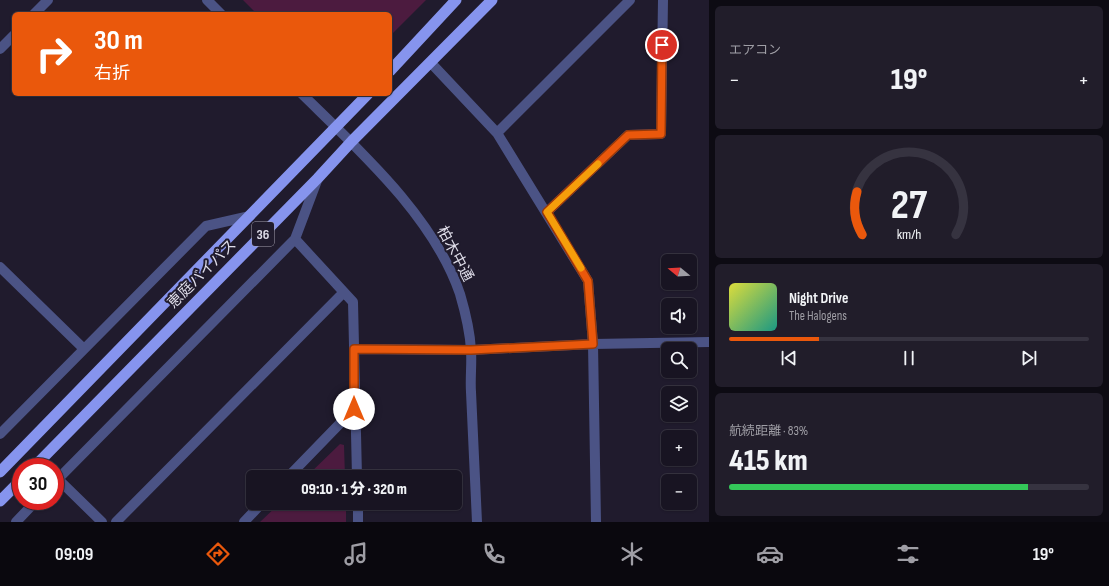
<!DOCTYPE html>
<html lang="ja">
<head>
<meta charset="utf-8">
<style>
  body { margin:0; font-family:"Sofia Sans Condensed","Noto Sans JP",sans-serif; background:#211d2a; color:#f1f3f6; height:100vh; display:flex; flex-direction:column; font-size:15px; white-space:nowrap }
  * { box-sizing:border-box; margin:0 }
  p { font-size:13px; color:#9f9ea5 }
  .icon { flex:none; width:22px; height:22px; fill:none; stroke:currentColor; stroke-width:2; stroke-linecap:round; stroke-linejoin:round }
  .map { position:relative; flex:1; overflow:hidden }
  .drawer { display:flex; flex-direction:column; gap:6px; padding:6px; background:#0d0b13; width:400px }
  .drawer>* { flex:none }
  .guide { position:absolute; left:12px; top:12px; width:380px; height:84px; border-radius:6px; box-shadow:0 1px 3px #0004,0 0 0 1px #363340; background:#ea580c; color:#fff; overflow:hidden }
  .needle { width:26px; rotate:288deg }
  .fabs { position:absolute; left:661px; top:254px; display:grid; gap:8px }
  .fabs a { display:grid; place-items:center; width:36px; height:36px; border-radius:6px; background:#181422; box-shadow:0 1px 3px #0004,0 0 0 1px #363340; font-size:20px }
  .speed { position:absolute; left:12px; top:458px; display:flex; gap:8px; font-size:20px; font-weight:700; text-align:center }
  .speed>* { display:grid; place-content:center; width:52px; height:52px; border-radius:50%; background:#181422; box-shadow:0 1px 3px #0004,0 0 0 1px #363340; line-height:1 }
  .speed .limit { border:6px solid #d22; background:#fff; color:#111 }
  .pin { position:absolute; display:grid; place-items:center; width:34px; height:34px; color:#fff; margin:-17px; border:2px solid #fff; border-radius:50%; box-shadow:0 1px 4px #0007 }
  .me { position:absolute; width:44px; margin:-22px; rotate:0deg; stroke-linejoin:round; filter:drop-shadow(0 0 3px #0008) }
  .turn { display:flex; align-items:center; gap:14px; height:84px; padding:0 16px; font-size:18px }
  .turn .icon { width:52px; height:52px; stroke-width:2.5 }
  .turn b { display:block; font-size:28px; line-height:34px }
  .big { font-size:30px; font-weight:800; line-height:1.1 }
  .drawer .card { flex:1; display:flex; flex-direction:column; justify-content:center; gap:6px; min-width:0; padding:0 14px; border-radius:6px; background:#211d2a }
  .drawer .dial { align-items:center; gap:0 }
  .dial svg { height:104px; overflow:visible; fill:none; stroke:#363340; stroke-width:7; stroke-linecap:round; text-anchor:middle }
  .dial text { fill:#f1f3f6; stroke:none }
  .song { display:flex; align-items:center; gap:12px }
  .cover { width:48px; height:48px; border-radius:6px; background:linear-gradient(135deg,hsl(60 70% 55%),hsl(170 70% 35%)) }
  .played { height:4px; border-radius:2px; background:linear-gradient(90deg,#ea580c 25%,#363340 25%) }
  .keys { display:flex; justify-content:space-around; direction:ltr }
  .heat { display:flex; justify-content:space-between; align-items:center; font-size:22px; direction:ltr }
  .charge { height:6px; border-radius:3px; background:linear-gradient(90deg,#34c759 83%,#363340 0) }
  .trip { position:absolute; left:246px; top:470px; width:216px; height:40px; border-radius:6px; background:#181422; box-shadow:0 1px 3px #0004,0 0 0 1px #363340; font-weight:800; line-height:40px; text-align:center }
  .tabs { display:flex; height:64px; justify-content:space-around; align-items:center; background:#0a080e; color:#9f9ea5 }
  .tabs .icon { width:28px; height:28px }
  .tabs .on { color:#ea580c }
  .tabs b { font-size:18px; color:#f1f3f6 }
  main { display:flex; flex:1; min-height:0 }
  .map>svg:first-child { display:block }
  .green { fill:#4c1b3f }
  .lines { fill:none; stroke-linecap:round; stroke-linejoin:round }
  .minor { stroke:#4b5385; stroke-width:10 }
  .tertiary { stroke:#4b5385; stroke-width:10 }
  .trunk { stroke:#8694ee; stroke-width:11 }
  .route-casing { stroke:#983908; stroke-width:10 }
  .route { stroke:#ea580c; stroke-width:7 }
  .slow { stroke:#f59e0b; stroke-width:7 }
  .labels { text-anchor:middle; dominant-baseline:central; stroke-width:4; stroke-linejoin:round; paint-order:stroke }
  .shield { fill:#201b2d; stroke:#a5a2b0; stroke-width:1 }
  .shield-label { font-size:14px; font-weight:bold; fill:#dedce8 }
  .street-label { font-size:15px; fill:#dedce8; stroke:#201b2d }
</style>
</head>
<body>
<main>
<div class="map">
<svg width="709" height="522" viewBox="0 0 709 522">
  <rect width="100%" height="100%" fill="#201b2d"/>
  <!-- green -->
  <path class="green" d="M243,0h183l-36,36v-22h-133z
    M340,444l4,1 1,32h-39z
    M280,503h66v19h-86z"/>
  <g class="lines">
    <!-- minor -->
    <path class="minor" d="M431,63l66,70 91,148 5,63 3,178
      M497,133l133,-133
      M547,212l81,-77 33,-1 2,-134
      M295,239l58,63 4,175
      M0,267l84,82
      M354,349l117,1 122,-6 116,-2
      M0,434l206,-208 44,-10
      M288,477l66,-68
      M58,479l44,43
      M55,482l240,-243 23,-61
      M358,503v19
      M16,522l20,-21
      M116,522l228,-230
      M244,522l18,-19"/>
    <!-- tertiary -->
    <path class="tertiary" d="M207,0l14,14
      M34,14l14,-14
      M0,49l14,-14
      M302,94c57,56 132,123 158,200 5,17 10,38 11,56 1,14 -1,28 0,42 2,44 4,87 6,130"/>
    <!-- trunk -->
    <path class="trunk" d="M390,71l66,-71
      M34,467l284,-289 34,-37 140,-141
      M0,472l368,-378
      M0,501l21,-21"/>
  </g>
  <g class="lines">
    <defs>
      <path id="route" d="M354,409v-60l117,1 122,-6 -5,-63 -41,-69 81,-77 33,-1 1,-89"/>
    </defs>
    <!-- route casing -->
    <use href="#route" class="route-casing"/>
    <!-- route -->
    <use href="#route" class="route"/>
    <!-- slow -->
    <path class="slow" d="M581,268l-34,-56 51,-48"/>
  </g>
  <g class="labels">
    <!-- shield labels -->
    <rect class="shield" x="252" y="222" width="22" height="24" rx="3"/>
    <g class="shield-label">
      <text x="263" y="234">36</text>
    </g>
    <!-- street labels -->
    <g class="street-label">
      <text transform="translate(455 254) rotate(62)">柏木中通</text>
      <text transform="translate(202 274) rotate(-45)">恵庭バイパス</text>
    </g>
  </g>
</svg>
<div class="fabs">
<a><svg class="needle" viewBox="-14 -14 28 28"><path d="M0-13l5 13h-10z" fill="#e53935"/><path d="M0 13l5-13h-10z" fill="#9f9ea5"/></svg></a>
<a><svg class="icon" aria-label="sound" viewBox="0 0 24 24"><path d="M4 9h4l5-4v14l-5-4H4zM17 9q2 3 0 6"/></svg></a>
<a><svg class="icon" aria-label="search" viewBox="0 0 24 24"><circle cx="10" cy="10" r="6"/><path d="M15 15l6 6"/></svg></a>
<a><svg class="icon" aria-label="layers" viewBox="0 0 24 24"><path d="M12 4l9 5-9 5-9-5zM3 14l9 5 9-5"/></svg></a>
<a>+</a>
<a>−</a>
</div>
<div class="speed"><div class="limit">30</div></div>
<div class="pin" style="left:662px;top:45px;background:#d93025"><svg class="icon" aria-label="arrive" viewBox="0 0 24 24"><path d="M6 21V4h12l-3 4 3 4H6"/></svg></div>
<svg class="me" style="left:354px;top:409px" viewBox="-20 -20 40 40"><circle r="19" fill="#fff"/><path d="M0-13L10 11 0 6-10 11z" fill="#ea580c"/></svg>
<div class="trip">09:10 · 1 分 · 320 m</div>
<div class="guide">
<div class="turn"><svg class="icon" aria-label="right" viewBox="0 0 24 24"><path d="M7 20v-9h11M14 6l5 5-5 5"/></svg><div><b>30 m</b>右折</div></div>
</div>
</div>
<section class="drawer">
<div class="card"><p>エアコン</p>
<div class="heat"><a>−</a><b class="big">19°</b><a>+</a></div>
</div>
<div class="card dial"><svg viewBox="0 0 100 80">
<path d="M14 69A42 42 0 1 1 86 69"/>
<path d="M14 69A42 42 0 0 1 10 36" stroke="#ea580c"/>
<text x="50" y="56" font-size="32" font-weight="700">27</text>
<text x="50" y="72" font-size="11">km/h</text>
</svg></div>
<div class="card">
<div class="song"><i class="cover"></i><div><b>Night Drive</b><p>The Halogens</p></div></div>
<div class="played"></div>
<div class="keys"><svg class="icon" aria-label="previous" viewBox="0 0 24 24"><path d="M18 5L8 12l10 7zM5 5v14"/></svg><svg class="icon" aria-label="pause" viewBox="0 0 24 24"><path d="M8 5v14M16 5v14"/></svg><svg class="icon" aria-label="next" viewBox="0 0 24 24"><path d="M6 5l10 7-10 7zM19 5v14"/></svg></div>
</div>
<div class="card"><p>航続距離 · 83%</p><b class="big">415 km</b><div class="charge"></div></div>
</section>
</main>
<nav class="tabs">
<b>09:09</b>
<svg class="icon on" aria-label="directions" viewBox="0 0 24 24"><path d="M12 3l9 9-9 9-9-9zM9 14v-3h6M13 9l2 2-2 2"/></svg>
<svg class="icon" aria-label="music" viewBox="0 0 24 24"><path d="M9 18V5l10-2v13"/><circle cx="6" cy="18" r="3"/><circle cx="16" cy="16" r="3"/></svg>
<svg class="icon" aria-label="phone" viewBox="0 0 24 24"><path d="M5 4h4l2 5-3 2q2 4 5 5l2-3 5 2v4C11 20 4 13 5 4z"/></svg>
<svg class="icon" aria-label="climate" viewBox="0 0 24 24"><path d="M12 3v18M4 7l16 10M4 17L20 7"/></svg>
<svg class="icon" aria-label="car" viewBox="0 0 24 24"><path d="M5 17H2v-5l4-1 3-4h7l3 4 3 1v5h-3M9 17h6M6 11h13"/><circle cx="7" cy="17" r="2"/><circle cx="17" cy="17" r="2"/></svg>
<svg class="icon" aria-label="filters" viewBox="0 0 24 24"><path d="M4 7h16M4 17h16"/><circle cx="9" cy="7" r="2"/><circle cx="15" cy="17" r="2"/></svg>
<b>19°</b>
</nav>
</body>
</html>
